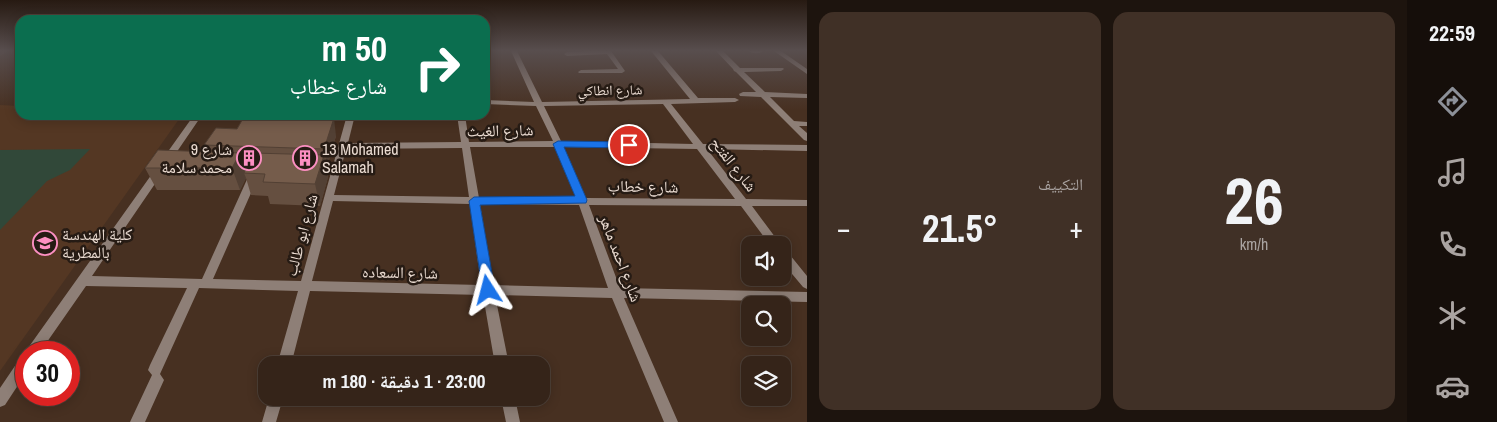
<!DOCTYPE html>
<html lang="ar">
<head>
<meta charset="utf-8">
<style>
  body { margin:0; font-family:"Archivo Narrow","Noto Naskh Arabic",sans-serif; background:#403026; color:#f1f3f6; direction:rtl; height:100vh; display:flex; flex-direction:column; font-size:19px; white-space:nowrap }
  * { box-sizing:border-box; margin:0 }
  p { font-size:16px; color:#aaa4a2 }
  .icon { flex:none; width:28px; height:28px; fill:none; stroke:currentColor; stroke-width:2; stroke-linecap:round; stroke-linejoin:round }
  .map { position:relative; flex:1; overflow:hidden; direction:ltr }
  .side { display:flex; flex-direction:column; gap:12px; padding:12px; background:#1d140e; width:600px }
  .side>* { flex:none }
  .hud { position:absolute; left:15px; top:15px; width:475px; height:105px; border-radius:15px; box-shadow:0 2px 12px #0003,0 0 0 1px #4f4138; direction:rtl; background:#0b6e4f; color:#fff; overflow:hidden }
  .tools { position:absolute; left:741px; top:236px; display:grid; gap:10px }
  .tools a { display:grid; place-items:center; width:50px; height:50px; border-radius:10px; background:#352419; box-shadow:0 2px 12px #0003,0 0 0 1px #4f4138; font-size:25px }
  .speed { position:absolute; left:15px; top:341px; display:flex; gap:10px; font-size:25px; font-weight:700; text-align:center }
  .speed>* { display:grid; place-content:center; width:65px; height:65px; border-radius:50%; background:#352419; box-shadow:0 2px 12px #0003,0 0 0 1px #4f4138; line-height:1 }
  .speed .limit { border:8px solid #d22; background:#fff; color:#111 }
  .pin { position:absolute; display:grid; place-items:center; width:42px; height:42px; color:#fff; margin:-21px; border:2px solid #fff; border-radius:50%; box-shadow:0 1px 5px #0007 }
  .me { position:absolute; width:55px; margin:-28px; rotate:351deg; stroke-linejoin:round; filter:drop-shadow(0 0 4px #0008) }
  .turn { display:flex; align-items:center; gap:18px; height:105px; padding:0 20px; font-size:22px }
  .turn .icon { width:65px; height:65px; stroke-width:2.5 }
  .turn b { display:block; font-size:35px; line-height:42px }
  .big { font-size:38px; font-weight:700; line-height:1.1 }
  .side .widget { flex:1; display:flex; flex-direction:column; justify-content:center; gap:8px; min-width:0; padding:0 18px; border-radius:15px; background:#403026 }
  .side .dial { align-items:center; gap:0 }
  .dial b { font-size:65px; line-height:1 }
  .heat { display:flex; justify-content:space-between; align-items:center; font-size:28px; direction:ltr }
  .side .tiles { flex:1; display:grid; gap:12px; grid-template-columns:repeat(2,1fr) }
  .trip { position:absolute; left:258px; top:356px; width:292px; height:50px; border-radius:15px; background:#352419; box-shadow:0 2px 12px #0003,0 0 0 1px #4f4138; font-weight:700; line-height:50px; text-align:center; direction:rtl }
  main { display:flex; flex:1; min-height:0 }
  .dock { display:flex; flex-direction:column; width:90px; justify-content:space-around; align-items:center; background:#150e0a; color:#aaa4a2 }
  .dock .icon { width:35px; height:35px }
  .dock .active { color:#8c9099 }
  .dock b { font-size:22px; color:#f1f3f6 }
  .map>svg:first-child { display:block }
  .built { fill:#543723 }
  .green { fill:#314839 }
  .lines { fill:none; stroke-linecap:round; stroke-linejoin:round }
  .street { fill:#8e7f77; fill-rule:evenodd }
  .wall { fill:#654f40; fill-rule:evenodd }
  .shaded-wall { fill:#524034 }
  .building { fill:#755c4b; stroke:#524034 }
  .route { fill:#1a73e8; stroke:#114b97 }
  .labels { text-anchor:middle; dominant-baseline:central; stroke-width:5; stroke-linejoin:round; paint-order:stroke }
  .far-street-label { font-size:14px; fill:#eadbd1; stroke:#261b14 }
  .street-label { font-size:16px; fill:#eadbd1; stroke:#261b14 }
  .poi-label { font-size:16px; fill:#eadbd1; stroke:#261b14; text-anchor:start }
</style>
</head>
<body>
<main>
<nav class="dock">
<b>22:59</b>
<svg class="icon active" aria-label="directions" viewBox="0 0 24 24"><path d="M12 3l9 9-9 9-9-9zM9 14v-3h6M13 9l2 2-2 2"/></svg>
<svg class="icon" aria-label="music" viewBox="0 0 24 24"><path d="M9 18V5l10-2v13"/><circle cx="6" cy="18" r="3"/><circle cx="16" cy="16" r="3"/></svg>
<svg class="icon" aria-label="phone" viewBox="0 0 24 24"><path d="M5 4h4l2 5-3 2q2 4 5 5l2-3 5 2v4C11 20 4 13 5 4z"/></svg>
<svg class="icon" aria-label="climate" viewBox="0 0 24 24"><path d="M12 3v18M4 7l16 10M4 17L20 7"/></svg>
<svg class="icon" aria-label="car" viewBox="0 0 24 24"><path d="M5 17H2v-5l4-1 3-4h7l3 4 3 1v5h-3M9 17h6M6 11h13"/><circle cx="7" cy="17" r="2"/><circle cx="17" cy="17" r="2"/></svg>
</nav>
<section class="side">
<div class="tiles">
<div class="widget dial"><b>26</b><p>km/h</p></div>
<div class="widget"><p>التكييف</p>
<div class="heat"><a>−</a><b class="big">21.5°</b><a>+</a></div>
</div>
</div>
</section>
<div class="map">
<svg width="807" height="422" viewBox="0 0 807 422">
  <rect width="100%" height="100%" fill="#473021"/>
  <!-- built -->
  <path class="built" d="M0,105l20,1v9h162l-182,256z"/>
  <!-- green -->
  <path class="green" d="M90,149l-20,21 -23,11 -47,49v-80z"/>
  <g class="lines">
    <!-- street -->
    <path class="street" d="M511,51h6l25,51 148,-3 -39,-48h7l40,47h37l4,2 -4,2 -64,2 32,40 104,1v6l-100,-2 39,50 61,1v6h-55l29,39h-11l-29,-39 -152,-1 31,83 187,4v10l-183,-4 54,124h-14l-52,-124 -117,-3 14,70h-14l-12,-70 -173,-4 -19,74h-14l21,-74 -99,-3 -39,86 4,6 -19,42h-15l22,-47 -4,-5 2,-5 37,-77 -101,-2 -46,66h-13l1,-4 166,-233h8l-110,161 110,3 47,-104 5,-3 5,3 -46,104 88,2 46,-166h8l-7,28 113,-1 -4,-27h8l4,27 84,-1 -17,-35 -51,-2v-4l49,2zM663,104l30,40 -132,-3 -17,-35zM470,147h85l21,51h-97zM563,147l134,2 38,50 -149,-1zM462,148l7,49 -135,-2 12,-46zM333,201l137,3 11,81 -169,-4zM480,204l99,1 29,83 -115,-3z
      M587,51h24l14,20 -3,2h-43l-1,-1 3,-2 37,-1 -11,-15 -40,2 -3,-2 3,-2z
      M716,51h7l17,17h43l1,1 -3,2 -37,1 21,20 42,2v4l-37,-1 24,24 13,1v4h-8l8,7v8l-3,-1 -43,-43 -21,-1 -1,-2 4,-2h13l-20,-20 -2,-1 -1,-2z
      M749,51h14c-3,3 -11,3 -14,0z
      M774,51h7l26,18v5z
      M782,249l4,1 21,26v13l-4,-2 -21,-25z
      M26,356v17l-21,32 -5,2v-19l21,-31z
      M269,398h14l-7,24h-14z
      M501,398h14l5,24h-14z"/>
  </g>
  <!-- wall -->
  <path class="wall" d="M336,136l-9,31h-1l2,10 -8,29 -50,-2 -2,-8 -17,-1 -5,-17 -6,12h-83l-12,-22 62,-16 -3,-7zM244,164l4,1 -3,5z"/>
  <!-- shaded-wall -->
  <path class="shaded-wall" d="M0,51h8l-8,5z
    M334,118l2,18 -9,31 -3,-18z
    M240,153l7,20h-3l2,5 -6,12 -8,-22z
    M324,155l4,22 -8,29 -5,-22z"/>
  <!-- building -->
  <path class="building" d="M245,115h50l39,3 -10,31 -120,-4 12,-17 21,1z
    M158,150l82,3 -8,15h-87z
    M253,153l71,2 -9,29 -52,-2 2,-8 -21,-1z"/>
  <!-- sky -->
  <linearGradient id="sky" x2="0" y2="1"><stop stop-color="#271a12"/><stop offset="0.46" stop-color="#584e4e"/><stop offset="1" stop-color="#584e4e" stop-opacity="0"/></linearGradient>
  <rect width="807" height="110" fill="url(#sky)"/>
  <!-- route -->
  <path class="route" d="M558,141l71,1 5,3 -5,3 -65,-1 23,53 -1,3 -106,2 15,85 -2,4 -5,2 -5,-2 -14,-93 5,-4 101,-1 -22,-52z"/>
  <!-- icons -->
  <defs>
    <symbol id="building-ring" viewBox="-11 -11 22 22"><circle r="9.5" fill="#261b14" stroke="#fc8fc2" stroke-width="1.5"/><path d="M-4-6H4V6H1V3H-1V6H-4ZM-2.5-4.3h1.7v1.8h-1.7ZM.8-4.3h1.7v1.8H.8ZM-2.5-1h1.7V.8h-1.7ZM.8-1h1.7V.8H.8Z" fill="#fc8fc2"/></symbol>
    <symbol id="university-ring" viewBox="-11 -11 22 22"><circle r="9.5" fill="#261b14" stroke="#fc8fc2" stroke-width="1.5"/><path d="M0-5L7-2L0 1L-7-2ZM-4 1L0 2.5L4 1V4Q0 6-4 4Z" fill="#fc8fc2"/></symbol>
  </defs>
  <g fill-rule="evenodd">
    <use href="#building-ring" x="235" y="144" width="28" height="28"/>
    <use href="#building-ring" x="291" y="144" width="28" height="28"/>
    <use href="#university-ring" x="31" y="229" width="28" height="28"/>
  </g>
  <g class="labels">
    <!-- far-street labels -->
    <g class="far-street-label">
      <text transform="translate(610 90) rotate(-1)">شارع انطاكي</text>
    </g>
    <!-- street labels -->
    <g class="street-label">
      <text transform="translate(500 130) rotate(-1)">شارع الغيث</text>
      <text transform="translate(734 164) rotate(52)">شارع الفتح</text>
      <text transform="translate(643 186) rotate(1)">شارع خطاب</text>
      <text transform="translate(301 235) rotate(-75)">شارع ابو طالب</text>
      <text transform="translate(621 258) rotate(69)">شارع احمد ماهر</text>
      <text transform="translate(400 272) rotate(1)">شارع السعاده</text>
    </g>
    <!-- poi labels -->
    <g class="poi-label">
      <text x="232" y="149" text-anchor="end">9 شارع<tspan x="232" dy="18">محمد سلامة</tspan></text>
      <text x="322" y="149">13 Mohamed<tspan x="322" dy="18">Salamah</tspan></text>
      <text x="62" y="234">كلية الهندسة<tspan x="62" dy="18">بالمطرية</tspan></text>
    </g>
  </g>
</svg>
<div class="tools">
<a><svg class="icon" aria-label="sound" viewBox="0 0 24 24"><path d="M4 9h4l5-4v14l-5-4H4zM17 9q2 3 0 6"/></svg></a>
<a><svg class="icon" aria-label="search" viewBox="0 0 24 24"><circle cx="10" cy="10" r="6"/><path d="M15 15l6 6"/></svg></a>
<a><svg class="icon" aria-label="layers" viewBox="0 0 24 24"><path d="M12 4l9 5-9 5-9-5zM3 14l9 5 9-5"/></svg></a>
</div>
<div class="speed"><div class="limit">30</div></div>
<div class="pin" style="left:629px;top:145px;background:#d93025"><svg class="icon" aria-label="arrive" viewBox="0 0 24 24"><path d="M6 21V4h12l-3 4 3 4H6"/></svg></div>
<svg class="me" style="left:488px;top:290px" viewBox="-20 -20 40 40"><path d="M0-17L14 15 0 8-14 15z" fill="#1a73e8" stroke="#fff" stroke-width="4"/></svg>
<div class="trip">23:00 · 1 دقيقة · 180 m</div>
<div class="hud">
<div class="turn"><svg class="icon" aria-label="right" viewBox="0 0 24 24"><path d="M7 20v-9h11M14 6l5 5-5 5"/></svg><div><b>50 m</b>شارع خطاب</div></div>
</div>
</div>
</main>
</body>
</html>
